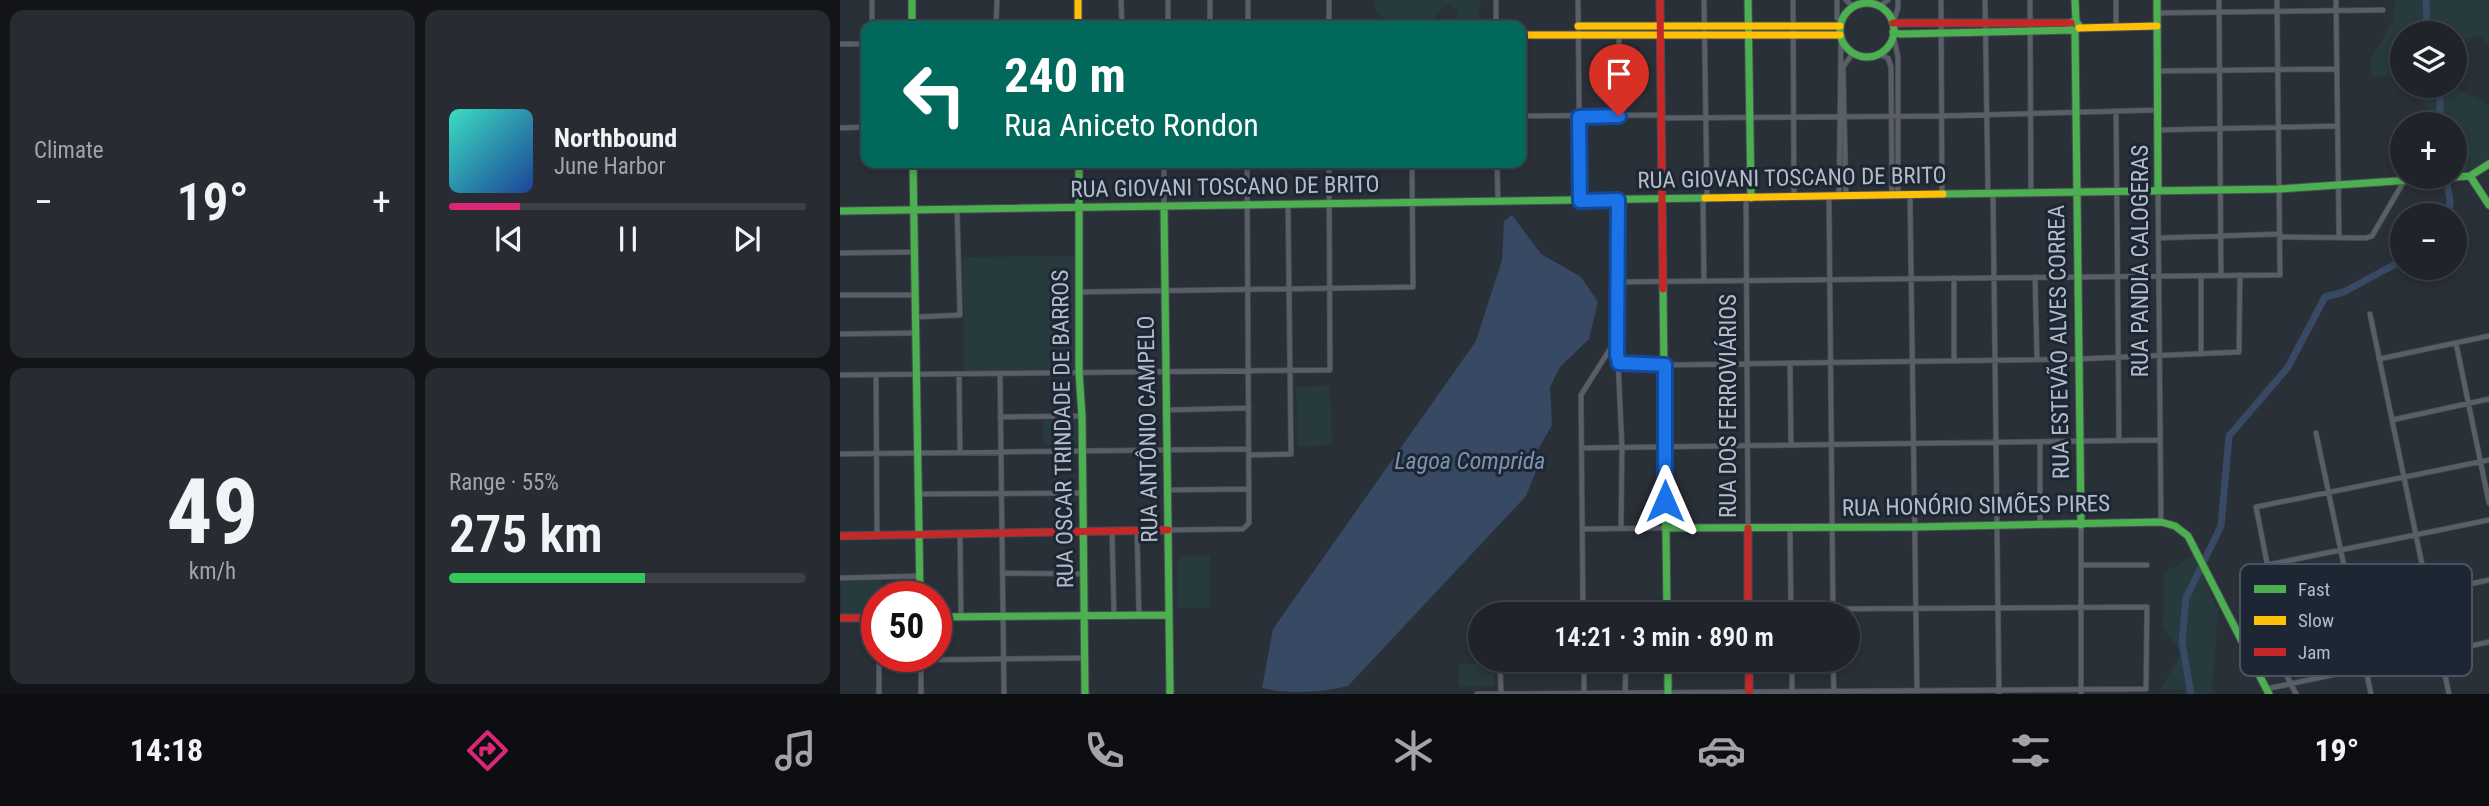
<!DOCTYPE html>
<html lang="en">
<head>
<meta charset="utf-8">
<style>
  body { margin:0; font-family:"Roboto Condensed",sans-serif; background:#282c32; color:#f1f3f6; height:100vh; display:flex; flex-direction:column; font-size:26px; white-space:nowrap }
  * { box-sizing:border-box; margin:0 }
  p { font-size:23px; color:#a2a4a8 }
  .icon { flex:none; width:38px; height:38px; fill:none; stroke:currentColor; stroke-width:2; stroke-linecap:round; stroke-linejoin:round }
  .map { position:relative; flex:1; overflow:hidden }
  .sheet { display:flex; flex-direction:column; gap:10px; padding:10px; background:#121417; width:840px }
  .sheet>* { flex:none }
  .guide { position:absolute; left:21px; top:21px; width:665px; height:147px; border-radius:14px; box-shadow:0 4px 10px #0003,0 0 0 2px #3d4147; background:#00695c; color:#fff; overflow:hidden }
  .buttons { position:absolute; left:1550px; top:21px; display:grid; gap:14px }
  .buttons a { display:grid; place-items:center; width:77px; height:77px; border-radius:50%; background:#20242a; box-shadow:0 4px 10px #0003,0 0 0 2px #3d4147; font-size:35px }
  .speed { position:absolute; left:21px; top:581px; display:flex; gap:14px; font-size:35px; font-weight:700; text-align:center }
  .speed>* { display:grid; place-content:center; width:91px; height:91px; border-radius:50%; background:#20242a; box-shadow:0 4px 10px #0003,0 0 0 2px #3d4147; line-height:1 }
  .speed .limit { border:10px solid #d22; background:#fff; color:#111 }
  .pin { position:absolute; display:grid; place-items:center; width:60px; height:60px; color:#fff; margin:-72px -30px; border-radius:50% 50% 50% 0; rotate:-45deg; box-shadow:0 0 7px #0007 }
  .pin .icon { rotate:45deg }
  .me { position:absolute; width:77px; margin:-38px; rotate:0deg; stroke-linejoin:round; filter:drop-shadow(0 0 5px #0008) }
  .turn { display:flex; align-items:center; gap:24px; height:147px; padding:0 28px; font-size:32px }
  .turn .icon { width:91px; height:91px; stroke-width:2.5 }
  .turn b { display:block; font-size:49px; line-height:60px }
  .big { font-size:52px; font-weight:600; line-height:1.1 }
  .sheet .widget { flex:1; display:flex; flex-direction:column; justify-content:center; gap:10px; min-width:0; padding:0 24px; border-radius:14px; background:#282c32 }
  .sheet .dial { align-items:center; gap:0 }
  .dial b { font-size:91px; line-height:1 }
  .song { display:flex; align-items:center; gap:21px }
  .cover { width:84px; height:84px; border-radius:10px; background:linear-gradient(135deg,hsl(170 70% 55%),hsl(220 70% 35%)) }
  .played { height:7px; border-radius:4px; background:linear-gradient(90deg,#db2777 20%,#3d4147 20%) }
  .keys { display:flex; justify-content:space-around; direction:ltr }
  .heat { display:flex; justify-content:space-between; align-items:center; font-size:38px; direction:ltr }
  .charge { height:10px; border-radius:5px; background:linear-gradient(90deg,#34c759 55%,#3d4147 0) }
  .sheet .tiles { flex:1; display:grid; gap:10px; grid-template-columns:repeat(2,1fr) }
  .trip { position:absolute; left:628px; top:602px; width:392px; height:70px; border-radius:35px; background:#20242a; box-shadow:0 4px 10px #0003,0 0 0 2px #3d4147; font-weight:600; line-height:70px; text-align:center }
  .tabs { display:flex; height:112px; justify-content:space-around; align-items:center; background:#0d0e11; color:#a2a4a8 }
  .tabs .icon { width:49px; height:49px }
  .tabs .selected { color:#db2777 }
  .tabs b { font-size:32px; color:#f1f3f6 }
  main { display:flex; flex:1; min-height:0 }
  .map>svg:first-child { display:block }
  .green { fill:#273a3e }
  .water { fill:#384963 }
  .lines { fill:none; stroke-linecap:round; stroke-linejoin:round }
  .river { stroke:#384963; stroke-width:7 }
  .street-casing { stroke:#484c53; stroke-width:6 }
  .fast-casing { stroke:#484c53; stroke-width:9 }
  .slow-casing { stroke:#484c53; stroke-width:9 }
  .jam-casing { stroke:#484c53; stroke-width:9 }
  .street { stroke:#5a5e66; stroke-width:4.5 }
  .fast { stroke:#4caf50; stroke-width:7 }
  .slow { stroke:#ffc107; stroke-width:7 }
  .jam { stroke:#c62828; stroke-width:7 }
  .route-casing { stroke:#114b97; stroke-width:18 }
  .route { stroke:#1a73e8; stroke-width:12 }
  .labels { text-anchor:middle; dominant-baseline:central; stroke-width:6; stroke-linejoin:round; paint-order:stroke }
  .street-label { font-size:23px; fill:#b4bcc9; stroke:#1d2633 }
  .water-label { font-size:24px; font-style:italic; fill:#7c92b1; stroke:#1d2633 }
  .key { fill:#1d2633; stroke:#4a5360; stroke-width:2 }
  .key-label { font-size:19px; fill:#b4bcc9 }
</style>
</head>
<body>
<main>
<section class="sheet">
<div class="tiles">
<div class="widget"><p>Climate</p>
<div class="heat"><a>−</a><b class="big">19°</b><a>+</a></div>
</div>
<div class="widget">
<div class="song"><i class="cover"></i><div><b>Northbound</b><p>June Harbor</p></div></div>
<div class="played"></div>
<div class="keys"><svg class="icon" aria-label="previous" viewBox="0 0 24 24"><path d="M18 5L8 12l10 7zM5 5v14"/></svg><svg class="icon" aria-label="pause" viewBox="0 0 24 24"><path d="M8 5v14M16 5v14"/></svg><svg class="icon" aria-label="next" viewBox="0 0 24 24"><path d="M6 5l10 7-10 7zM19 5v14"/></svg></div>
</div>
<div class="widget dial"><b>49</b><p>km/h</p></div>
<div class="widget"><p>Range · 55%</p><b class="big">275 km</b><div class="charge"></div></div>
</div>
</section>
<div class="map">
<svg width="1649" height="694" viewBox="0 0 1649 694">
  <rect width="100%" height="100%" fill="#2a3038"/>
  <!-- green -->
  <path class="green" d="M534,0h107l-2,14 1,6 -6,6 -18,-7 2,-7 -8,-8 -10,6 -11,16h-9l-3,-3c-17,9 -43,-4 -43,-23z
    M1556,0h93v46l-11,-12 -19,8 -4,12v-21h-52v40l-31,5 -2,-17 24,-42v-12z
    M1615,66l5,3 -4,19 33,17v58l-34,11v-50h-18l-16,-27 8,-5 4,9 3,-1 -7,-14h26z
    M238,256l1,116h-115l-1,-115z
    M490,386l2,59 -34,1 -2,-59z
    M237,419l1,25h-35v-24z
    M1354,555l24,55 -6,84h-28v-4l-23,-1 20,-36 -18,-26 1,-55z
    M370,556v52h-32v-51z
    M41,580v17h-4v17h-36v-33z
    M654,663v23l-35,1v-23z"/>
  <!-- water -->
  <path class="water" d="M672,215l29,39 40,23 17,25 -9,37 -29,28 -10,20 2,38 -16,28v18l-10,25 -178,190c-25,7 -63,8 -86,2l11,-59 203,-288 26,-81 2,-39z"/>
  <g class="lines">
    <!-- river -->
    <path class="river" d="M1586,0l1,33
      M1600,86v38
      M1606,177l4,24 -1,14
      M1351,694l-9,-52 4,-44 35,-72 8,-90 59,-69 37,-70 19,-5 59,-32"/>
    <defs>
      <path id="street" d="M281,0l1,26
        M328,0v26
        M408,0v26
        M489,0v26
        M656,0v26
        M738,0l2,200
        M864,0l3,198
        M953,0l1,196
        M997,0v18l4,3
        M1006,0l7,7
        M1101,0l1,194
        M1145,0l3,193
        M1190,0l1,193
        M1276,0v27
        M1379,0l2,276
        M1496,0l3,237
        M1040,6l8,-6
        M1317,13l226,-3
        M1053,23l5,-15v-8
        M32,26v-26
        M156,26l1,-26
        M370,26v-26
        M1053,34l5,23v139
        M779,35v81
        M0,44h26
        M1038,54l10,4 3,9 1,128
        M1317,71l179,-2
        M1276,111l3,329
        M681,116l138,-1
        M822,118l280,-2 216,-6
        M0,128l26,-1
        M1318,130l179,-4
        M239,163h62
        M324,163v43
        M657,163l1,39
        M1318,191l3,331
        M1153,194l6,500
        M1006,195l-3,-128 10,-14
        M1070,195l7,496
        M989,197l4,417
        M999,197l2,-159
        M906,198l2,330
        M863,199l1,81
        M778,200l-1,138 5,110 -1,80
        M1440,237l86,1 6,-2 32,-55
        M1319,238l121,-4
        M0,253l75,-1
        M1361,276v78
        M1195,277l2,82
        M1114,278v82
        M777,282l663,-7 -3,-275
        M240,292l333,-5 -1,-124
        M0,295h75
        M1530,314l79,380
        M76,317l44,-2 -3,-106
        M0,334l76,-1
        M1616,343l33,160
        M1539,359l110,-23
        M779,363l46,2 414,-6 160,-7 1,-77
        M950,363l1,81
        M160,373l4,321
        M119,374l1,78
        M0,375l490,-5 -1,-207
        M36,375l1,160
        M327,410l82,-2
        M160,417l82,-1
        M1552,420l97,-21
        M1476,433l55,261
        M1200,442v83
        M742,448l578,-8
        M0,454l409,-5
        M409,455l42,-1 -3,-249
        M328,490l81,-1
        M79,494l163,-1
        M1241,525v169
        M950,528l1,86
        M743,529l82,-1
        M328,530l75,-1 6,-6 -2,-360
        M272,531l2,84
        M297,531l2,84
        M120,534l1,83
        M1241,565h66
        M1427,565l222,-45
        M162,573l81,1
        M0,578l80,-2
        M743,613l-2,-218 36,-57
        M1439,624l-23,-117 233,-47
        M1422,627l34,67
        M1398,633l251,-53
        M39,656v38
        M81,656v38
        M81,660l163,-2
        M660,660l1,34
        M744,660v34
        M952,660v33
        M993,660l1,34
        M1426,689l223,-47
        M637,694l669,-5 1,-82 -480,3 -167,4
        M785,694l1,-34"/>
      <path id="fast" d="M72,0v26
        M908,0l3,198
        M1235,0l1,22
        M1317,0l1,191
        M1000 30a27 27 0 1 1 54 0a27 27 0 1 1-54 0Z
        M1229.5 26a4.5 4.5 0 1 1 9 0a4.5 4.5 0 1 1-9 0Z
        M1235,31l6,494
        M1053,32l7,2 172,-4
        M73,163l7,434
        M239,163v209l3,44 3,278
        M1630,176l19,29
        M1103,194l336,-5 191,-13 19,-12
        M324,206l6,488
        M0,211l865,-13
        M823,289l4,325
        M825,528l250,-1 246,-5 14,4 13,10 81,158
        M96,617l233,-2
        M828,660v34"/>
      <path id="slow" d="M238,0v26
        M738,26h262
        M1239,28l78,-2
        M681,35h319
        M865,198l238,-4"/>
      <path id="jam" d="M820,0l3,289
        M1053,23h178
        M908,528v86
        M0,536l328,-6
        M0,618h37
        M909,660v34"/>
    </defs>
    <!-- street casing -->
    <use href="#street" class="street-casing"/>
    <!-- fast casing -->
    <use href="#fast" class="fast-casing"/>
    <!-- slow casing -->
    <use href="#slow" class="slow-casing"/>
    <!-- jam casing -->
    <use href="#jam" class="jam-casing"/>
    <!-- street -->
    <use href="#street" class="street"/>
    <!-- fast -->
    <use href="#fast" class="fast"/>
    <!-- slow -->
    <use href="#slow" class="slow"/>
    <!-- jam -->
    <use href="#jam" class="jam"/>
  </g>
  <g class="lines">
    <defs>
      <path id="route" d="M779,116l-40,1 1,84 38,-1 -1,155 2,8 46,2v136"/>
    </defs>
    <!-- route casing -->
    <use href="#route" class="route-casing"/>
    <!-- route -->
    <use href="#route" class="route"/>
  </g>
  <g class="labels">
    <!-- street labels -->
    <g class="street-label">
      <text transform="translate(952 178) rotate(-1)">RUA GIOVANI TOSCANO DE BRITO</text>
      <text transform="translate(385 187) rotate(-1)">RUA GIOVANI TOSCANO DE BRITO</text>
      <text transform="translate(1300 261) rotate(-90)">RUA PANDIA CALOGERAS</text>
      <text transform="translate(1219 342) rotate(-91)">RUA ESTEVÃO ALVES CORREA</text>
      <text transform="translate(888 406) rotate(-90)">RUA DOS FERROVIÁRIOS</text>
      <text transform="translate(223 429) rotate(-91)">RUA OSCAR TRINDADE DE BARROS</text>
      <text transform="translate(308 429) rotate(-91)">RUA ANTÔNIO CAMPELO</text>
      <text transform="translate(1136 506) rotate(-1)">RUA HONÓRIO SIMÕES PIRES</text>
    </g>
    <!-- water labels -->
    <g class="water-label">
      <text x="630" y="461">Lagoa Comprida</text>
    </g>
  </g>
  <!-- legend -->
  <rect x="1400" y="564" width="232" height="112" rx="10" class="key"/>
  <rect x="1414" y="585" width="32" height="8" fill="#4caf50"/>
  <rect x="1414" y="616" width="32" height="9" fill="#ffc107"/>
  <rect x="1414" y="648" width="32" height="8" fill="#c62828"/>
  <g class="key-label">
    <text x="1458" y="596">Fast</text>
    <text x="1458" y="627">Slow</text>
    <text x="1458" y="659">Jam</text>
  </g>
</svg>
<div class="buttons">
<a><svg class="icon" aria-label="layers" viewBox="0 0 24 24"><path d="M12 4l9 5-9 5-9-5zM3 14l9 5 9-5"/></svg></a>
<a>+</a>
<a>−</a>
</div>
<div class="speed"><div class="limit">50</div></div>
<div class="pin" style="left:779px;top:116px;background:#d93025"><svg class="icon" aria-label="arrive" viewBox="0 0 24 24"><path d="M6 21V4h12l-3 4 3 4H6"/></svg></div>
<svg class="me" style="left:825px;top:501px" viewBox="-20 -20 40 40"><path d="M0-17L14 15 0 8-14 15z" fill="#1a73e8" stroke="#fff" stroke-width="4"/></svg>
<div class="trip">14:21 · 3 min · 890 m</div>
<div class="guide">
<div class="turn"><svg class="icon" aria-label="left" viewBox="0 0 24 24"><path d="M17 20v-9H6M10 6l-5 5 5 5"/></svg><div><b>240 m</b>Rua Aniceto Rondon</div></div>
</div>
</div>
</main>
<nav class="tabs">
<b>14:18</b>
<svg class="icon selected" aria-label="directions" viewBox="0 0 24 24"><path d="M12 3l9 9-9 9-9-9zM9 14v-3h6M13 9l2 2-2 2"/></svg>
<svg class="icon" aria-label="music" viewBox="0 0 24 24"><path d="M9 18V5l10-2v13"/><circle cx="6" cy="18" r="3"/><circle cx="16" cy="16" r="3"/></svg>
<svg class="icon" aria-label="phone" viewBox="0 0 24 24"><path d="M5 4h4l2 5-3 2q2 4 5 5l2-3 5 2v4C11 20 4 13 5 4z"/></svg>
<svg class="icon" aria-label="climate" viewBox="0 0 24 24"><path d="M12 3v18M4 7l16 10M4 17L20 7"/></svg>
<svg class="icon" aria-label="car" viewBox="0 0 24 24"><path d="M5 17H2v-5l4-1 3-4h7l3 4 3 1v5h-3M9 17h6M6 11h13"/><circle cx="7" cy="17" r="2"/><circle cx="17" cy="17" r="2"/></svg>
<svg class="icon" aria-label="filters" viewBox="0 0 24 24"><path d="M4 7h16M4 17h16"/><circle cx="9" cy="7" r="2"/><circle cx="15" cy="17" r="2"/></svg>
<b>19°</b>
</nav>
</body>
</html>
